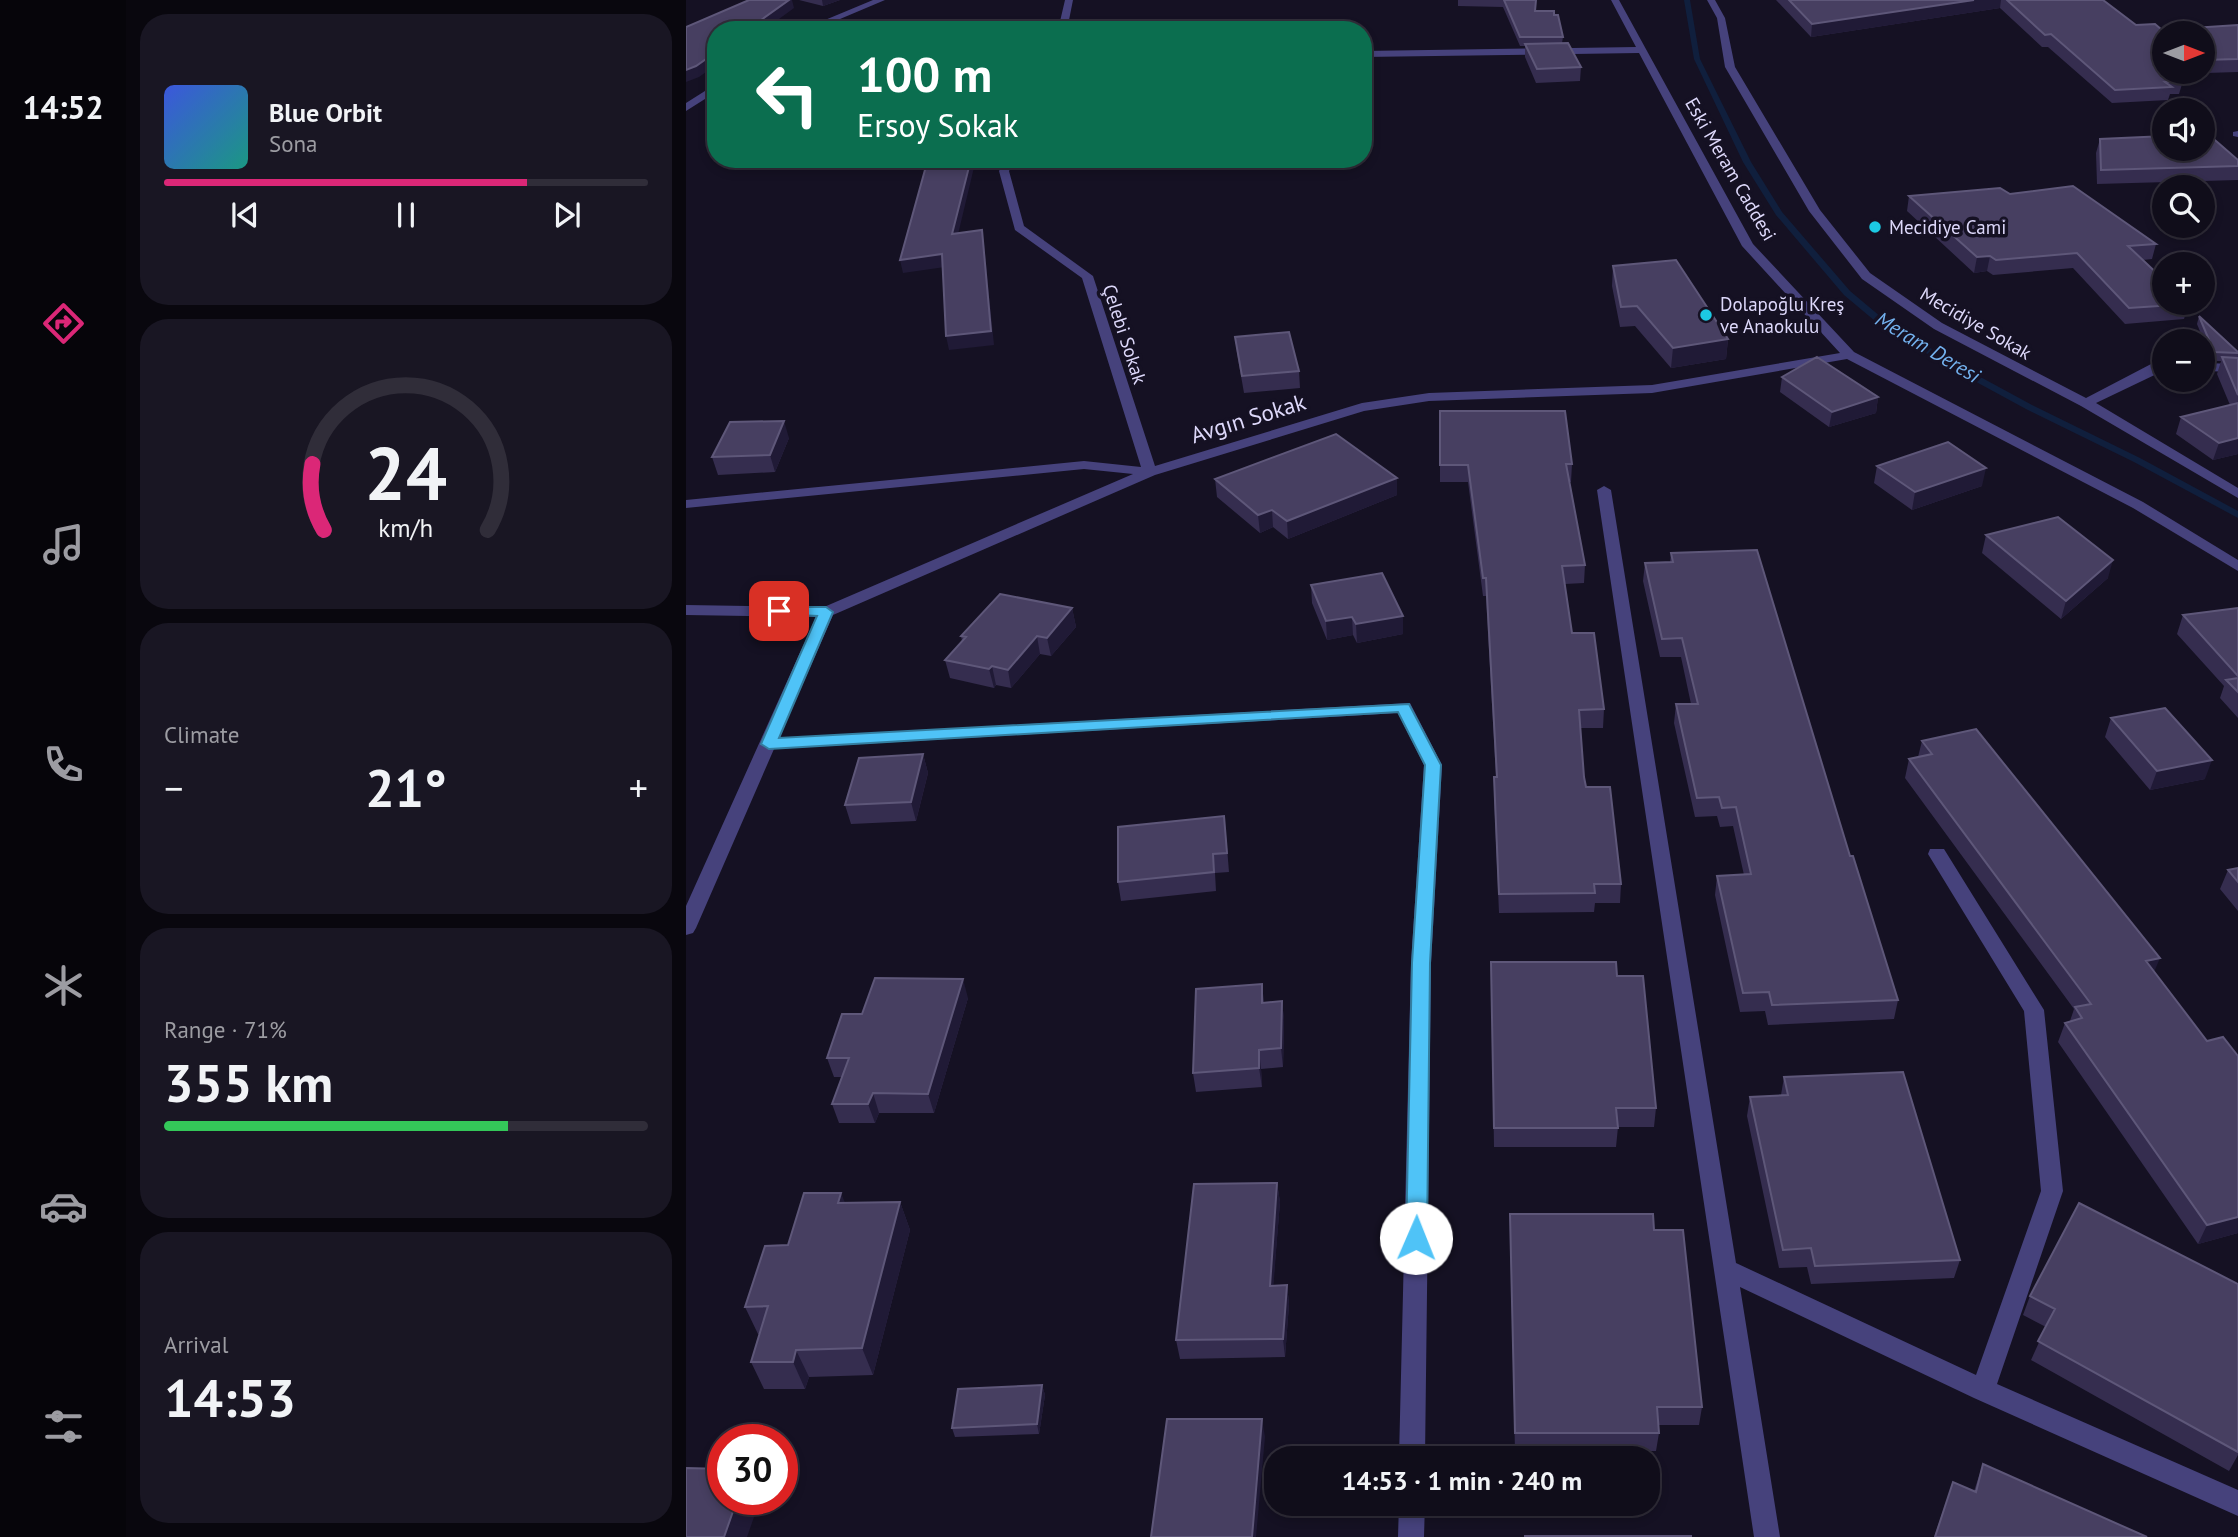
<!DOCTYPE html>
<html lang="en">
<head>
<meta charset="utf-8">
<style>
  body { margin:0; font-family:"PT Sans",sans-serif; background:#191623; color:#f1f3f6; height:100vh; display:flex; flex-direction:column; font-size:26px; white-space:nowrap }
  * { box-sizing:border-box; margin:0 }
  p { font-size:23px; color:#9c9ca2 }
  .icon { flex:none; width:38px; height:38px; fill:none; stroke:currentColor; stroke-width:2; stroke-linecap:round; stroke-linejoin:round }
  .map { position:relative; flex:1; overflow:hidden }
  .details { display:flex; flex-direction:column; gap:14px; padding:14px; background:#09070e; width:560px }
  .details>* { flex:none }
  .top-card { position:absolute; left:21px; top:21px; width:665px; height:147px; border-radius:28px; box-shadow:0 4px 10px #0003,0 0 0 2px #302d39; background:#0b6e4f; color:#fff; overflow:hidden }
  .needle { width:46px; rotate:90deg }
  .controls { position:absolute; left:1466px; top:21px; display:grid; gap:14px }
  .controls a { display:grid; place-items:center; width:63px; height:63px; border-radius:50%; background:#100d1a; box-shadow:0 4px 10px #0003,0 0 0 2px #302d39; font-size:35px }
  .speed { position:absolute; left:21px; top:1424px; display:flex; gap:14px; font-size:35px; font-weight:700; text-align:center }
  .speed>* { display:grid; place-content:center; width:91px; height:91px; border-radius:50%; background:#100d1a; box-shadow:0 4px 10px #0003,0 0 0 2px #302d39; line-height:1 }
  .speed .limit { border:10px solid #d22; background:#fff; color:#111 }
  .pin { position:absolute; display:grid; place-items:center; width:60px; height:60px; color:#fff; margin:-30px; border-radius:14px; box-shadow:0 4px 10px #0006 }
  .me { position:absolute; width:77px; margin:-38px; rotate:1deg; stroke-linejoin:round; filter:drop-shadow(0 0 5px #0008) }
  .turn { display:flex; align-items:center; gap:24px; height:147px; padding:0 35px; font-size:32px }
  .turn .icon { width:91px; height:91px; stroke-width:2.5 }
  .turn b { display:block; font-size:49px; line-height:60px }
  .big { font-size:52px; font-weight:800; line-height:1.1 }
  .details .tile { flex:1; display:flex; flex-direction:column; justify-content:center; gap:10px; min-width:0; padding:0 24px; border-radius:28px; background:#191623 }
  .details .dial { align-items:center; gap:0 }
  .dial svg { height:182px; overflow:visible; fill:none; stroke:#302d39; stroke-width:7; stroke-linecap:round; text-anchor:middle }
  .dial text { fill:#f1f3f6; stroke:none }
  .song { display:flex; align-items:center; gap:21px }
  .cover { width:84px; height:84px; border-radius:10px; background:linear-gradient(135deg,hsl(230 70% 55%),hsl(170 70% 35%)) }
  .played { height:7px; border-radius:4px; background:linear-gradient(90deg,#db2777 75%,#302d39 75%) }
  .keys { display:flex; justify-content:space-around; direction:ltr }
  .heat { display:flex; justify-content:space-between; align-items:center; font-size:38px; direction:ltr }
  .charge { height:10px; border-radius:5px; background:linear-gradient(90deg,#34c759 71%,#302d39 0) }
  .trip { position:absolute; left:578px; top:1446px; width:396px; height:70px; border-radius:28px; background:#100d1a; box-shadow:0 4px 10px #0003,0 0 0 2px #302d39; font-weight:800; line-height:70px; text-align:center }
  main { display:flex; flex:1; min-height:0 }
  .tabs { display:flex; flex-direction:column; width:126px; justify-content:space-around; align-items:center; background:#06050a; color:#9c9ca2 }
  .tabs .icon { width:49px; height:49px }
  .tabs .on { color:#db2777 }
  .tabs b { font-size:32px; color:#f1f3f6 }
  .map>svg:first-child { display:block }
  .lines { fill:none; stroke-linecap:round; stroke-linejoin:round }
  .stream { fill:#101f3d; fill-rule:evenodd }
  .minor { fill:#46427c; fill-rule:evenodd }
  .wall { fill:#352d4f; fill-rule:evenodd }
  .shaded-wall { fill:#201a36 }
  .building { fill:#473f61; stroke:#5e5779; stroke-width:2 }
  .route { fill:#4fc3f7; stroke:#337fa1; stroke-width:2 }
  .poi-dot { fill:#1cc9e3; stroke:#151123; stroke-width:2.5 }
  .labels { text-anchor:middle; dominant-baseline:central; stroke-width:7; stroke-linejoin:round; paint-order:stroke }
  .far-street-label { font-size:19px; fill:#ddd8fa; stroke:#151123 }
  .far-poi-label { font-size:19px; fill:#ddd8fa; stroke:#151123; text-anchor:start }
  .far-water-label { font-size:21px; font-style:italic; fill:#73b1ee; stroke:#151123 }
  .street-label { font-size:23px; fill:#ddd8fa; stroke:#151123 }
</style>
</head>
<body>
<main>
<nav class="tabs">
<b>14:52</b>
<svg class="icon on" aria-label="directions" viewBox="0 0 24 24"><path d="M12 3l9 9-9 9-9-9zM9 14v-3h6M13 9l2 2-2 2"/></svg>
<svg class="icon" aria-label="music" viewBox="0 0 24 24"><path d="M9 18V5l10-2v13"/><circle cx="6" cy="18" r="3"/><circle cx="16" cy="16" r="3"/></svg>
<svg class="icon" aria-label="phone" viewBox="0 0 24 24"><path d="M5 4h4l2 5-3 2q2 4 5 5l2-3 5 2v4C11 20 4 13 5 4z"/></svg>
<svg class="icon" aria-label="climate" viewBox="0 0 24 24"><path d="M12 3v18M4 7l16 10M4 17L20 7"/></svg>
<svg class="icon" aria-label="car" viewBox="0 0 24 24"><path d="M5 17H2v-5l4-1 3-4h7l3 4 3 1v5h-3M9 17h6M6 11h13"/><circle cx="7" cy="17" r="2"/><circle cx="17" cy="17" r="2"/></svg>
<svg class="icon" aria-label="filters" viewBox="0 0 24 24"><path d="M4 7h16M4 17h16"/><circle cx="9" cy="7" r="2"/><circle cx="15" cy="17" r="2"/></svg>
</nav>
<section class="details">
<div class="tile">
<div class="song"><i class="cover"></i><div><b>Blue Orbit</b><p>Sona</p></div></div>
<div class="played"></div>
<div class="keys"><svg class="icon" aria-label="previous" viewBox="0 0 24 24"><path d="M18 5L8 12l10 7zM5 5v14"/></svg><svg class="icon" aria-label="pause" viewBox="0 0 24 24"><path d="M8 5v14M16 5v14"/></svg><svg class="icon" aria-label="next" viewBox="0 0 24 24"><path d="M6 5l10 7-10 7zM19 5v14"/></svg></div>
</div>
<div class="tile dial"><svg viewBox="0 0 100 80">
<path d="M14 69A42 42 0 1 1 86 69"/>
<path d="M14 69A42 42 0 0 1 9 40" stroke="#db2777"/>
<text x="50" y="56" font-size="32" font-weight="700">24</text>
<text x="50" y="72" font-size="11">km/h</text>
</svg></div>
<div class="tile"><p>Climate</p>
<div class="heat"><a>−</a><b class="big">21°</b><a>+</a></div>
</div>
<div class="tile"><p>Range · 71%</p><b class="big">355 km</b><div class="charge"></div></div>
<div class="tile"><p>Arrival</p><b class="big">14:53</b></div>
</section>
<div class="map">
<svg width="1552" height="1537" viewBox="0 0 1552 1537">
  <rect width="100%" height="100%" fill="#151123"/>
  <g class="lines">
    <!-- stream -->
    <path class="stream" d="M998,0h6l10,59 51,103 31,50 68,79 31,26 70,44 81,44 108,53 98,53v7l-104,-56 -108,-53 -81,-44 -70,-44 -31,-26 -68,-80 -33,-53 -49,-103z"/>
    <!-- minor -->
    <path class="minor" d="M187,0h12l-71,30h-13z
      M379,0h8l-6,30h-9z
      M925,0h8l134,244 101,108 289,150 95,58v11l-105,-63 -286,-149 -195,34 -223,8 -65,10 -209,64 -322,140 -54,123 631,-35 32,62 -11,198 -6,495h-26l12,-495 13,-198 -26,-52 -624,36 -78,179 -3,5 -7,2v-29l130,-289 -130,-2v-10l138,2 309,-133 -49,-5 -398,39v-8l398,-39 57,6 -59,-189 -67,-48 -16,-59 7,-12h10l-7,12 15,55 69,50 62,190 207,-63 67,-10 223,-8 188,-32 -98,-107 -103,-193 -276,4v-6l273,-4z
      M1021,0h8l10,18 10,49 85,143 50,63 72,50 144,75 67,-35 12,-1v8l-69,33 142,85v10l-157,-92 -147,-77 -72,-50 -53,-68 -84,-144 -8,-49z
      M30,84v8l-30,19v-8z
      M1552,131v6l-5,-1v-4z
      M1517,363l35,1v8l-35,-1z
      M918,486l7,4 125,773 240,112 65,-184 -17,-180 -96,-157 2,-5h14l100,161 19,181 -66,193 241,106v26l-264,-118 -234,-111 40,250h-26l-157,-1047z
      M713,1503h26l-1,34h-26z"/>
  </g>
  <!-- wall -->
  <path class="wall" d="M113,0h41l-17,6z
    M772,0h78v11l18,4 9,22 -1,6 19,24 -1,14 -44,2 -11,-26v-11h-5l-17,-39 -45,-1z
    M1090,0h327l33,25 26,5 76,-5v47l-64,2 9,7 -4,13h-9l-2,6 -56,3 -64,-56h-6l-42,-39 -189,29zM1479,33h38v39h-38z
    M1414,139l138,21v20l-141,4 -1,-31z
    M1324,194l146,50 -4,15 -9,1 46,44 -5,15 -59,5 -52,-56 -80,7 -6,-4 -13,2 -67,-62 2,-15z
    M927,266l115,73 -2,20 -55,9 -36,-42 -15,1 -8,-41z
    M1513,316l39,36v102l-25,6 -37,-26 5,-17 49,-12 -13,-31 4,-13h-9l-15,-37z
    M549,337l64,34 1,17 -56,5 -7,-40z
    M1096,377l96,20 -2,16 -47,14 -49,-35z
    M754,411l132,53 -1,18h-2l16,83 -1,18 -19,1 7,49 32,76 -1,19h-23l4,49 2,10 35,97 -1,19h-25l-1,9 -95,1 -5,-117v-19h2l-10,-181h-3l-15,-114h-28z
    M103,438l-14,34 -57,3 -6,-18z
    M1191,466l105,20 -70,24 -38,-27z
    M529,479l182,16 -109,44 -15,-12 -13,6 -43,-36z
    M1300,535l122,43 -47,41 -79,-66z
    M985,553l179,303 48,144 -4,19 -126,6 -3,-14 -25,1 -25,-117 2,-19 27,-1 -11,-49 -13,1 -3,-11 -22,1 -21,-94 2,-19h15l-10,-47h-21l-17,-76 2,-18 25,-1z
    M625,585l92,31v18l-46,9 -4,-8 -26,5 -15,-37z
    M386,608l4,19 -25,29 -11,-2 -29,34 -15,-3 -2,3 -44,-10 -5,-18 17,-19 -1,-5z
    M1552,608v110l-18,-20 4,-12 -47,-52 6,-19z
    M1425,718l94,61 -55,11 -45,-53z
    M1236,741l232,231 53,69 31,15v177l-40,11 -140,-202 7,-19 5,-2 4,-12 -169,-231 4,-19 9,-2z
    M237,754l5,19 -12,48 -65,3 -6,-19z
    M540,835l3,37 -14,1 1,18 -95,10 -3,-19z
    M1552,868v43l-18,-22 8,-19z
    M805,962l126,14 39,132 -2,19h-36l-2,20h-122z
    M576,984l2,19 18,-2 2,19 -1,47 -22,2 1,18 -66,5 -3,-19z
    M282,998l-34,115h-55l-4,10h-36l-7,-19 10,-27h-8l-7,-19 35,-44z
    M1098,1077l176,183 -6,18 -143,6 -4,-17 -28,1 -32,-152 3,-19 31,-2z
    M591,1183l3,19 -7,83h14l2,19 -4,53 -105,2 -4,-19z
    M214,1202l10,28 -37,145 -64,2 -4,12h-41l-13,-27 9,-28h-2l-13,-27 43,-62 57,-42z
    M824,1214l144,16 48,177 -3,18h-41l1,8 -3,18h-141l-5,-219z
    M1552,1284v171l-9,16 -198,-111 15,-33 -23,-12 7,-19z
    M356,1385l3,10 -6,39 -84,3 -3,-9z
    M1297,1464l164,73h-213l19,-55 21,9z"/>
  <!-- shaded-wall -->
  <path class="shaded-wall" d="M103,0h3l2,8 -30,22h-17z
    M136,0h18l-17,6z
    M1288,0h27l-1,8 -189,29 1,-13z
    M30,52v13l-17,12 -13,5v-12z
    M285,159h5l-21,88 -3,-13z
    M296,230l2,13 10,102 -45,5 -3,-14z
    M256,254l3,13 -42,6 -3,-13z
    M1304,256l-3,15 -13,2 3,-16z
    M1042,339l-2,20 -55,9 2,-20z
    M1192,397l-2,16 -47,14 3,-15z
    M98,421l5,17 -14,34 -5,-17z
    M1552,438v16l-25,6 6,-17z
    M1300,468l-4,18 -70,24 3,-18z
    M711,478v17l-109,44 -1,-18z
    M586,510l1,17 -13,6 -2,-18z
    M1427,560l-5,18 -47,41 5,-18z
    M386,608l4,19 -25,29 -4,-18z
    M717,616v18l-46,9 -1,-19z
    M666,617l1,18 -26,5 -1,-19z
    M351,636l3,18 -29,34 -3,-18z
    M306,666l4,19 -2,3 -5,-19z
    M237,754l5,19 -12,48 -5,-19z
    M1526,760l-7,19 -55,11 7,-19z
    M1474,958l-8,19 -6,-16z
    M277,979l5,19 -34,115 -6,-19z
    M596,1001l2,19 -1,47 -2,-19z
    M573,1050l2,19 1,18 -3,-19z
    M187,1093l6,20 -4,10 -7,-19z
    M591,1183l3,19 -8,102 -2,-18z
    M155,1193l11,27 -14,-17z
    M214,1202l10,28 -37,145 -11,-27z
    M1552,1217v16l-40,11 9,-19z
    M601,1285l2,19 -4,53 -2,-18z
    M110,1350l13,27 -4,12 -12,-27z
    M356,1385l3,10 -6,39 -2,-10z
    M576,1419l3,18 -9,100h-4z
    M51,1500h23l-13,37h-23z"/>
  <!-- building -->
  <path class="building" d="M63,0h40l-42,30h-31v22l-20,14 -10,4v-43z
    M818,0h32l-1,11h19v4h4l5,22h-43z
    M1103,0h185l-162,24z
    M1321,0h96l33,25 19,-1 7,6 76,-5v34l-35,1v-27h-38v28l-6,1 6,4v6h6l12,9 -18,1 7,5 -57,3 -64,-56 -6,1z
    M882,43l13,24 -44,2 -12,-25z
    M1517,134h5l30,26v6l-137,4 -1,-31 65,-3v13h38z
    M242,159h43l-19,75 30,-4 9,101 -45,5 -4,-82 -42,6z
    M1387,186l83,58 -28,2 37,35v22h22l2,1 -60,4 -52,-55 -81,7 -6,-4 -13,1 -68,-61 91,-8 10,6z
    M990,260l52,79 -55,9 -36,-42 -16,1 -8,-41z
    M1513,316l39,36v1l-24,-1z
    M603,332l10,39 -57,5 -7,-39z
    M1131,357l61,40 -46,15 -50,-35z
    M1536,357l16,1v37z
    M1552,403v35l-19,5 -38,-26z
    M754,411h125l7,53h-6l19,101 -23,1 10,67h22l10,76 -25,1 5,67 2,10h24l11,97h-27l1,9 -96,1 -5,-117h3l-11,-199h-3l-15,-113h-28z
    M98,421l-14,34 -58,2 18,-35z
    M650,434l61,44 -110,43 -15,-11 -14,5 -43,-36z
    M1262,442l38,26 -71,24 -38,-26z
    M1372,517l55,43 -47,41 -80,-66z
    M1071,550l93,306h3l45,144 -126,5 -3,-13 -26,1 -26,-117 34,-2 -15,-67 -14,1 -3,-11 -22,1 -21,-94h22l-16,-66 -20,1 -17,-76 28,-1 -2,-9z
    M696,573l21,43 -47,8 -4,-7 -26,4 -15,-36z
    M314,594l72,14 -25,30 -10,-2 -29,34 -16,-4 -3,3 -44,-9 21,-23 -5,-1z
    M1552,608v68l-55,-61z
    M1552,678v14l-12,-12z
    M1479,708l47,52 -55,11 -46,-53z
    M1290,729l184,229 -14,3 61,80 16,-4 15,19v161l-31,8 -142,-202 17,-5 -7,-11 16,-3 -182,-245 23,-5 -10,-13z
    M237,754l-12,48 -66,3 14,-47z
    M538,816l3,37 -14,1 1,18 -96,10v-55z
    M1552,868v14l-10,-12z
    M805,962h125l1,14h26l13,132h-40l2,20h-124z
    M189,978l88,1 -35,115 -55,-1 -5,11h-36l17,-46h-22l15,-44h20z
    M576,984v19l20,-2 -1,47 -22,2v18l-66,5 3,-84z
    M1217,1072l57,188 -145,6 -4,-18 -28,2 -33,-153 38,-2 -4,-18z
    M591,1183l-7,103 17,-1 -4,54 -107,1 18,-156z
    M118,1193h37l-3,10 62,-1 -38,146 -66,2 -3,12h-42l17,-56 -23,1 20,-61 23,-1z
    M1393,1203l159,81v168l-200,-111 17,-32 -25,-13z
    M824,1214h143l1,16h29l19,177h-45l2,26h-144z
    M356,1385l-5,39 -85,4 6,-39z
    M481,1419h95l-10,118h-101z
    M1297,1464l164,73h-212l18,-55 23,10z
    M0,1468l37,1v31h14l-13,37h-38z
    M839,1536h166v1h-166z"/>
  <!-- route -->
  <path class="route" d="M93,607h47l7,5 -54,126 630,-34 32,61 -11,198 -3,275 -3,6 -8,3 -7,-3 -3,-6 6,-275 13,-198 -27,-53 -629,37 -8,-5 56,-128 -43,-2v-6z"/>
  <!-- markers -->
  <g class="poi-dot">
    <circle cx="1189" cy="227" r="7"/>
    <circle cx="1020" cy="315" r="7"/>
  </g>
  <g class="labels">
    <!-- far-street labels -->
    <g class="far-street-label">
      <text transform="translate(1045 169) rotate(60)">Eski Meram Caddesi</text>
      <text transform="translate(1290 323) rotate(30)">Mecidiye Sokak</text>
      <text transform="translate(439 334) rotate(72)">Çelebi Sokak</text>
    </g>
    <!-- far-poi labels -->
    <g class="far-poi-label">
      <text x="1203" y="227">Mecidiye Cami</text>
      <text x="1034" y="304">Dolapoğlu Kreş<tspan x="1034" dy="22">ve Anaokulu</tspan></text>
    </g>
    <!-- far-water labels -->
    <g class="far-water-label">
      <text transform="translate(1242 347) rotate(31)">Meram Deresi</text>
    </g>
    <!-- street labels -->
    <g class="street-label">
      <text transform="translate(562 418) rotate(-17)">Avgın Sokak</text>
    </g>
  </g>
</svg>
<div class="controls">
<a><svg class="needle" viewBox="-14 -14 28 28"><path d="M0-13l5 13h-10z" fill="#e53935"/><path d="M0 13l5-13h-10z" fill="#9c9ca2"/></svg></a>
<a><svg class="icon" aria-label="sound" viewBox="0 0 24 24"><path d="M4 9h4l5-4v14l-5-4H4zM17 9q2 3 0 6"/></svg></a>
<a><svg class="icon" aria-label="search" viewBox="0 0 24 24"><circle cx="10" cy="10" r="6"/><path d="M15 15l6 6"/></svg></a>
<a>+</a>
<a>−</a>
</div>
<div class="speed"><div class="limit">30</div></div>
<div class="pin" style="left:93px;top:611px;background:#d93025"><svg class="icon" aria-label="arrive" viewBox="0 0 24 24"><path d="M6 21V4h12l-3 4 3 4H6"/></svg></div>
<svg class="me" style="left:730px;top:1238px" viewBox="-20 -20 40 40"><circle r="19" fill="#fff"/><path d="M0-13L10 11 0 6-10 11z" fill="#4fc3f7"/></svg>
<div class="trip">14:53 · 1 min · 240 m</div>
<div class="top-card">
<div class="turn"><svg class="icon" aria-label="left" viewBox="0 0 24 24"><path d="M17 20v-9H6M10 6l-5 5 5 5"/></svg><div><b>100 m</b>Ersoy Sokak</div></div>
</div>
</div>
</main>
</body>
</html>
